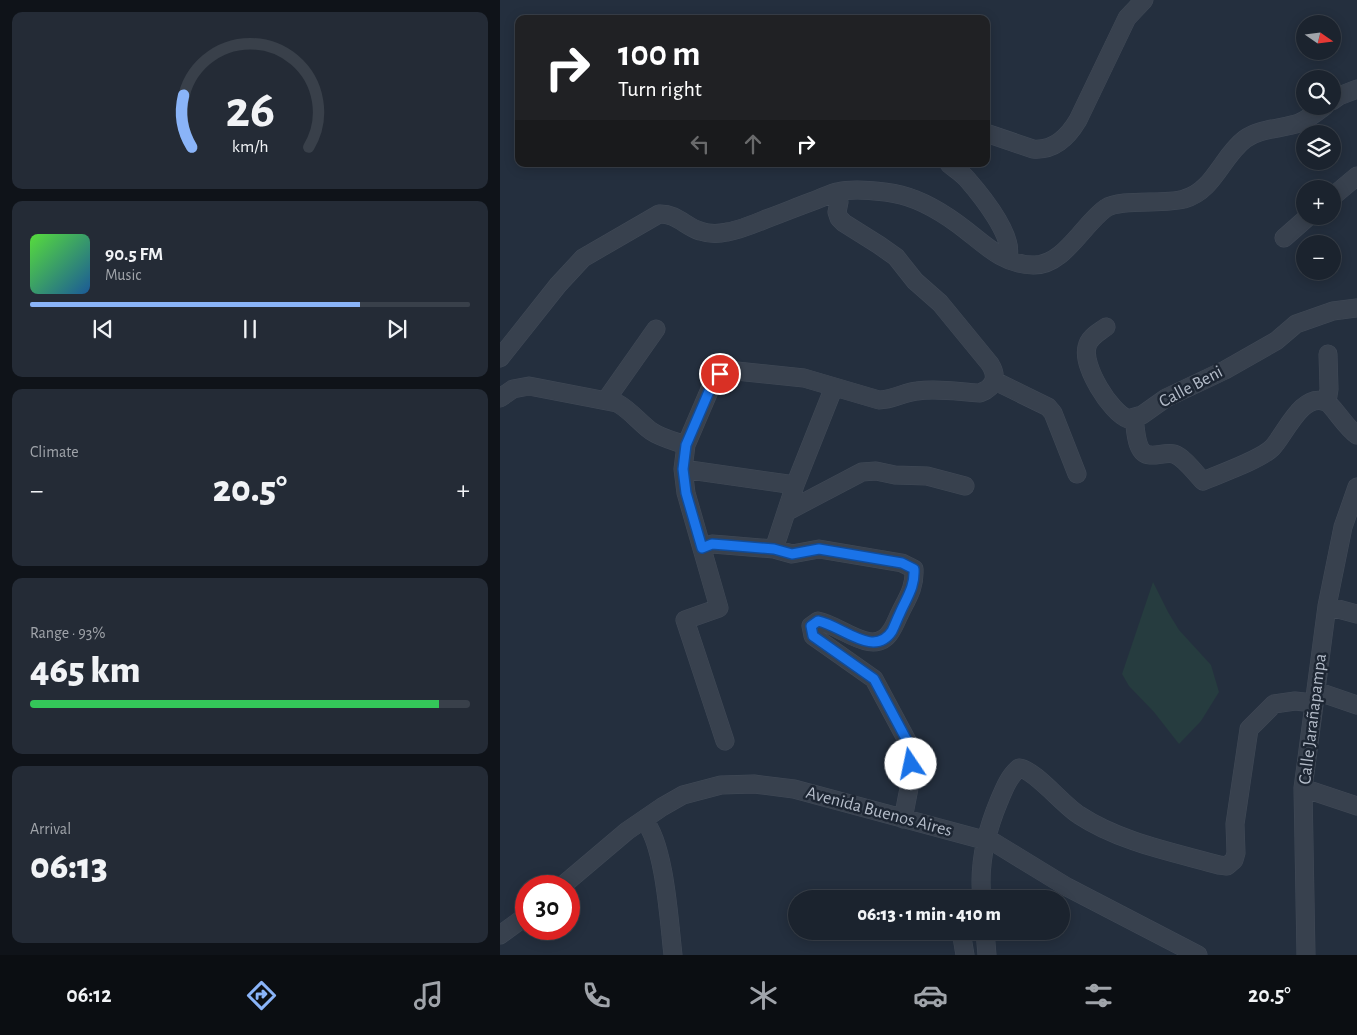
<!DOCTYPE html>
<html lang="en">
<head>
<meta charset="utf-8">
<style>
  body { margin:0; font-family:"Alegreya Sans",sans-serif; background:#242b36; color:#f1f3f6; height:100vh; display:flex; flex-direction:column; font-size:19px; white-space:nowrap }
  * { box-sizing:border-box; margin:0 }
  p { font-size:16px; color:#a0a4aa }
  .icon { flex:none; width:28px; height:28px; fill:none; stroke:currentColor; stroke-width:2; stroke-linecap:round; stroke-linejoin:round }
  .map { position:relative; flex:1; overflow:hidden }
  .drawer { display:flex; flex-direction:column; gap:12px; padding:12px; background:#0f1319; width:500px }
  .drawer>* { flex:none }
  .top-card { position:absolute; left:15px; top:15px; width:475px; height:152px; border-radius:10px; box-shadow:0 2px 12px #0003,0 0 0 1px #39404a; background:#202124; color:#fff; overflow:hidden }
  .needle { width:32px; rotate:104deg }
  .controls { position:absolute; left:796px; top:15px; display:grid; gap:10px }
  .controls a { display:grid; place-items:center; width:45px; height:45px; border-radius:50%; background:#1b232e; box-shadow:0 2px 12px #0003,0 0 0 1px #39404a; font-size:25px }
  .speed { position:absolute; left:15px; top:875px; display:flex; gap:10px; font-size:25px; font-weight:700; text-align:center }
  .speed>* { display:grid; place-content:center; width:65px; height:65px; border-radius:50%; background:#1b232e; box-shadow:0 2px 12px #0003,0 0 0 1px #39404a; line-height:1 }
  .speed .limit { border:8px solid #d22; background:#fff; color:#111 }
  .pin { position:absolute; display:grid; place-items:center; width:42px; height:42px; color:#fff; margin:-21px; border:2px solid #fff; border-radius:50%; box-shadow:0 1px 5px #0007 }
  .me { position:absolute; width:55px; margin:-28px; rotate:349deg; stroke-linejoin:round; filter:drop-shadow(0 0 4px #0008) }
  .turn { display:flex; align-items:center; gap:18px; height:105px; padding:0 20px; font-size:22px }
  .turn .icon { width:65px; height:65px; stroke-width:2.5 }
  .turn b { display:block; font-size:35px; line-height:42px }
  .lanes { display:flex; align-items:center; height:48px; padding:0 20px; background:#0003; justify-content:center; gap:25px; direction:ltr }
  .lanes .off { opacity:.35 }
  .big { font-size:38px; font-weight:800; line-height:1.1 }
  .drawer .widget { flex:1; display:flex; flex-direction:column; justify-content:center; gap:8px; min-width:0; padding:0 18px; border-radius:10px; background:#242b36 }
  .drawer .dial { align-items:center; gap:0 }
  .dial svg { height:130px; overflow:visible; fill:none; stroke:#39404a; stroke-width:7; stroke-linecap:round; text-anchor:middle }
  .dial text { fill:#f1f3f6; stroke:none }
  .song { display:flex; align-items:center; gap:15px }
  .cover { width:60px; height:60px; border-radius:8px; background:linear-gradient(135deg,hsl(110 70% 55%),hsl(210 70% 35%)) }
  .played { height:5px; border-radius:2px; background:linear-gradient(90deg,#8ab4f8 75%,#39404a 75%) }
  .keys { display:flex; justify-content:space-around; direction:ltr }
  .heat { display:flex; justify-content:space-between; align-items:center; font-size:28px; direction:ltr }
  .charge { height:8px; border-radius:4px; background:linear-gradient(90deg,#34c759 93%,#39404a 0) }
  .trip { position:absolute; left:288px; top:890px; width:282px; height:50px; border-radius:25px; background:#1b232e; box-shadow:0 2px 12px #0003,0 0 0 1px #39404a; font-weight:800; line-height:50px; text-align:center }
  .menu { display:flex; height:80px; justify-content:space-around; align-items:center; background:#0b0e12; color:#a0a4aa }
  .menu .icon { width:35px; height:35px }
  .menu .active { color:#8ab4f8 }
  .menu b { font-size:22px; color:#f1f3f6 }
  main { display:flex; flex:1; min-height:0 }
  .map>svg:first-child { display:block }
  .green { fill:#263c3f }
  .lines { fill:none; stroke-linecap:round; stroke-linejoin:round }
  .minor-casing { stroke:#414a57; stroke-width:19 }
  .minor { stroke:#38414e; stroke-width:18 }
  .route-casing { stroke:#114b97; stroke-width:12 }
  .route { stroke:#1a73e8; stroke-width:9 }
  .labels { text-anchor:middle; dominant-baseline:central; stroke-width:5; stroke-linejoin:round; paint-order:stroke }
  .street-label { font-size:18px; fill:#b4bcc9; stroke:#1d2633 }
</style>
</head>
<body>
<main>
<section class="drawer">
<div class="widget dial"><svg viewBox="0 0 100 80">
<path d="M14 69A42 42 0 1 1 86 69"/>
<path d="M14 69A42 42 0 0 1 9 37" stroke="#8ab4f8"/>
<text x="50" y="56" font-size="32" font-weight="700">26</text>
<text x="50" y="72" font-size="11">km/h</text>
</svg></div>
<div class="widget">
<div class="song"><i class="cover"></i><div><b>90.5 FM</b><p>Music</p></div></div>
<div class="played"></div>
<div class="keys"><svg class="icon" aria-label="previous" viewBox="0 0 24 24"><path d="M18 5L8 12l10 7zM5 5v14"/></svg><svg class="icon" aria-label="pause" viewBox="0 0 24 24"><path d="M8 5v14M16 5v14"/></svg><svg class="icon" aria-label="next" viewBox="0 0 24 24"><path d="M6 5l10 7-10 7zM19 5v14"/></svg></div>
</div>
<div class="widget"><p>Climate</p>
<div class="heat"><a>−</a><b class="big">20.5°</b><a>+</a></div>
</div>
<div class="widget"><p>Range · 93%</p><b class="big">465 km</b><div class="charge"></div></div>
<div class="widget"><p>Arrival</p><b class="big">06:13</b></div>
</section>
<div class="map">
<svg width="857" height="955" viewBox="0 0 857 955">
  <rect width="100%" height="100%" fill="#242f3e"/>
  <!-- green -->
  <path class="green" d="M653,582l15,30 11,18 32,35 8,27 -18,29 -22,23 -25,-32 -25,-26 -7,-12z"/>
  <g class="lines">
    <defs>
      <path id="minor" d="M832,101l7,-5 18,-7
        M486,133l47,16c21,2 35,-12 45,-29l49,-102 17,-18
        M449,164c6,5 13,9 18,15 13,15 50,60 40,80
        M832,197l25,-21
        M784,238l25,-22
        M606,327c-8,6 -17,10 -19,20 -5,19 23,65 41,72l14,-4 24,-17 59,-28 51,-29 20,-17 37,-13 24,-3
        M0,358l58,-73 25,-27 76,-44c17,-1 27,13 41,17 9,3 18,3 27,1 13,-2 27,-8 39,-13 17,-6 33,-13 50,-19 7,-3 14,-6 21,-8 17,-4 47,-1 64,3 24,6 47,21 66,36 20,16 39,34 66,34 31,1 50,-41 73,-57 15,-10 58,-3 78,-9 30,-8 38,-43 61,-60 15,-11 37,-10 54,-16 9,-4 18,-11 26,-17
        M495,381l53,26 5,6 24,61
        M0,398l13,-9 16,-3 88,17c13,7 22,19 34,28 10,7 23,10 35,14
        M106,400l50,-71
        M827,402l2,-13 -1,-35
        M634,418c2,10 1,36 16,37 7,1 16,-3 24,-1 11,4 21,19 29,27 16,-7 57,-21 69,-33 13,-13 30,-57 54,-46 7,3 19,25 31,33
        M183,469l112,16
        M286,512l76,-40 14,-1 19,4 32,1 38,10
        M202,547l10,-3 13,1 49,4 18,5 27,-5 83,14 12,6c1,18 -6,28 -14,44 -3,6 -5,12 -9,18 -17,28 -50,-6 -73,-10l-7,5 2,10 61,43 38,71 -1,28 -8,41
        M274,549l21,-64 39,-98
        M827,606l30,8
        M816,691l41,14
        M225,741l-40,-121 34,-12 -33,-115 -3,-24 3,-24 27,-63 7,-9 7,-3 77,8 75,22c14,0 25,-8 38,-9 21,-3 43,1 63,2 15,-6 18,-16 10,-29l-50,-61 -25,-22 -19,-24 -17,-12 -35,-22 -5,-5 -2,-6 2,-10 -2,-10
        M803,788l54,18
        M144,820c21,25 25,101 29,135
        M62,886l65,-55 35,-24 21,-12 38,-10 33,-1 40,5 201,54 72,44 131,68
        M482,899c-4,-35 4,-67 17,-98 5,-12 10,-25 20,-33 15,1 44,37 60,47 41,27 93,37 140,50l8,1 7,-6 2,-7 -1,-29 14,-95 25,-25 21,-3 19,2
        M461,931l4,24
        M485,931l2,24
        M0,935l26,-19
        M806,955l-3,-167 24,-182 16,-79 14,-40"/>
    </defs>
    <!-- minor casing -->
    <use href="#minor" class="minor-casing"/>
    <!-- minor -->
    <use href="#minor" class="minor"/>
  </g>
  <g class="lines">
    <defs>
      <path id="route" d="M220,374l-7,8 -27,63 -3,24 3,24 16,55 10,-4 13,1 49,4 18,5 27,-5 83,14 12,6c1,18 -7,28 -14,44 -3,6 -5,12 -8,18 -18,28 -51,-6 -74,-10l-7,5 2,10 61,43 38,71 -1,14"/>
    </defs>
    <!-- route casing -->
    <use href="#route" class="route-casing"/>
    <!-- route -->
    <use href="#route" class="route"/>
  </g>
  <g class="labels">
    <!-- street labels -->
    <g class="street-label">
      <text transform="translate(691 387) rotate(-28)">Calle Beni</text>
      <text transform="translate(813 719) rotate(-83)">Calle Jarañapampa</text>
      <text transform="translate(379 812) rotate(15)">Avenida Buenos Aires</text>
    </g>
  </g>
</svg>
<div class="controls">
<a><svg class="needle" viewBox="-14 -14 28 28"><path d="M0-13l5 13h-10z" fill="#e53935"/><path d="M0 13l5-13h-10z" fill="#a0a4aa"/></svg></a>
<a><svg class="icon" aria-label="search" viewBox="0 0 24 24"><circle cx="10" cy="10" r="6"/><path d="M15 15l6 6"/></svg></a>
<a><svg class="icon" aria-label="layers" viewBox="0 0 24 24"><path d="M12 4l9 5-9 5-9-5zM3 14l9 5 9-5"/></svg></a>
<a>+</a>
<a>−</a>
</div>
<div class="speed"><div class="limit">30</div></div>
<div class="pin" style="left:220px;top:374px;background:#d93025"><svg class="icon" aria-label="arrive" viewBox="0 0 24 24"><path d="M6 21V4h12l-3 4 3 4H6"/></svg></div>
<svg class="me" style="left:411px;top:764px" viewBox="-20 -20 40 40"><circle r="19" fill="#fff"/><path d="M0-13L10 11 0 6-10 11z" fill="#1a73e8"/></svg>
<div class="trip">06:13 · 1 min · 410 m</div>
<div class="top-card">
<div class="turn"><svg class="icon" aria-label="right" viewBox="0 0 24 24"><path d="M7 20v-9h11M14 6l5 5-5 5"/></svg><div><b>100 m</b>Turn right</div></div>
<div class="lanes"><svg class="icon off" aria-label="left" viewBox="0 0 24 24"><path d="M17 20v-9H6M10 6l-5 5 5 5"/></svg><svg class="icon off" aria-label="ahead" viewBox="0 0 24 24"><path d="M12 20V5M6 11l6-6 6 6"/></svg><svg class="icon" aria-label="right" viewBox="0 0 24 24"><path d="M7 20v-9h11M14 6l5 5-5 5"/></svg></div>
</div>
</div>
</main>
<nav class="menu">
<b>06:12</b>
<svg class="icon active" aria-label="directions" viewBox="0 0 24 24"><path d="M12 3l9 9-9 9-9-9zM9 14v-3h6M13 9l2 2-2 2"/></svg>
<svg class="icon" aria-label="music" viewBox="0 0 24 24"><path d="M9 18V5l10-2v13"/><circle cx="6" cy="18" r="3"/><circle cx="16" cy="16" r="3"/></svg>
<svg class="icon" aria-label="phone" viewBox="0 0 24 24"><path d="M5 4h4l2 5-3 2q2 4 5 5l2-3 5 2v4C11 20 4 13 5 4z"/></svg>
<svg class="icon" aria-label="climate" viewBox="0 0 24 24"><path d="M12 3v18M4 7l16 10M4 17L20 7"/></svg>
<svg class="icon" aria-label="car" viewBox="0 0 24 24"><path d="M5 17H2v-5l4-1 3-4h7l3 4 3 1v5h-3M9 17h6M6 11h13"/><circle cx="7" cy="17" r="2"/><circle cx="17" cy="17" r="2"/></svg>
<svg class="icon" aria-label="filters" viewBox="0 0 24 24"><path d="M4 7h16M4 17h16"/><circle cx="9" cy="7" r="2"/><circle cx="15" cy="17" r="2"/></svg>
<b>20.5°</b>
</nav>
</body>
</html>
